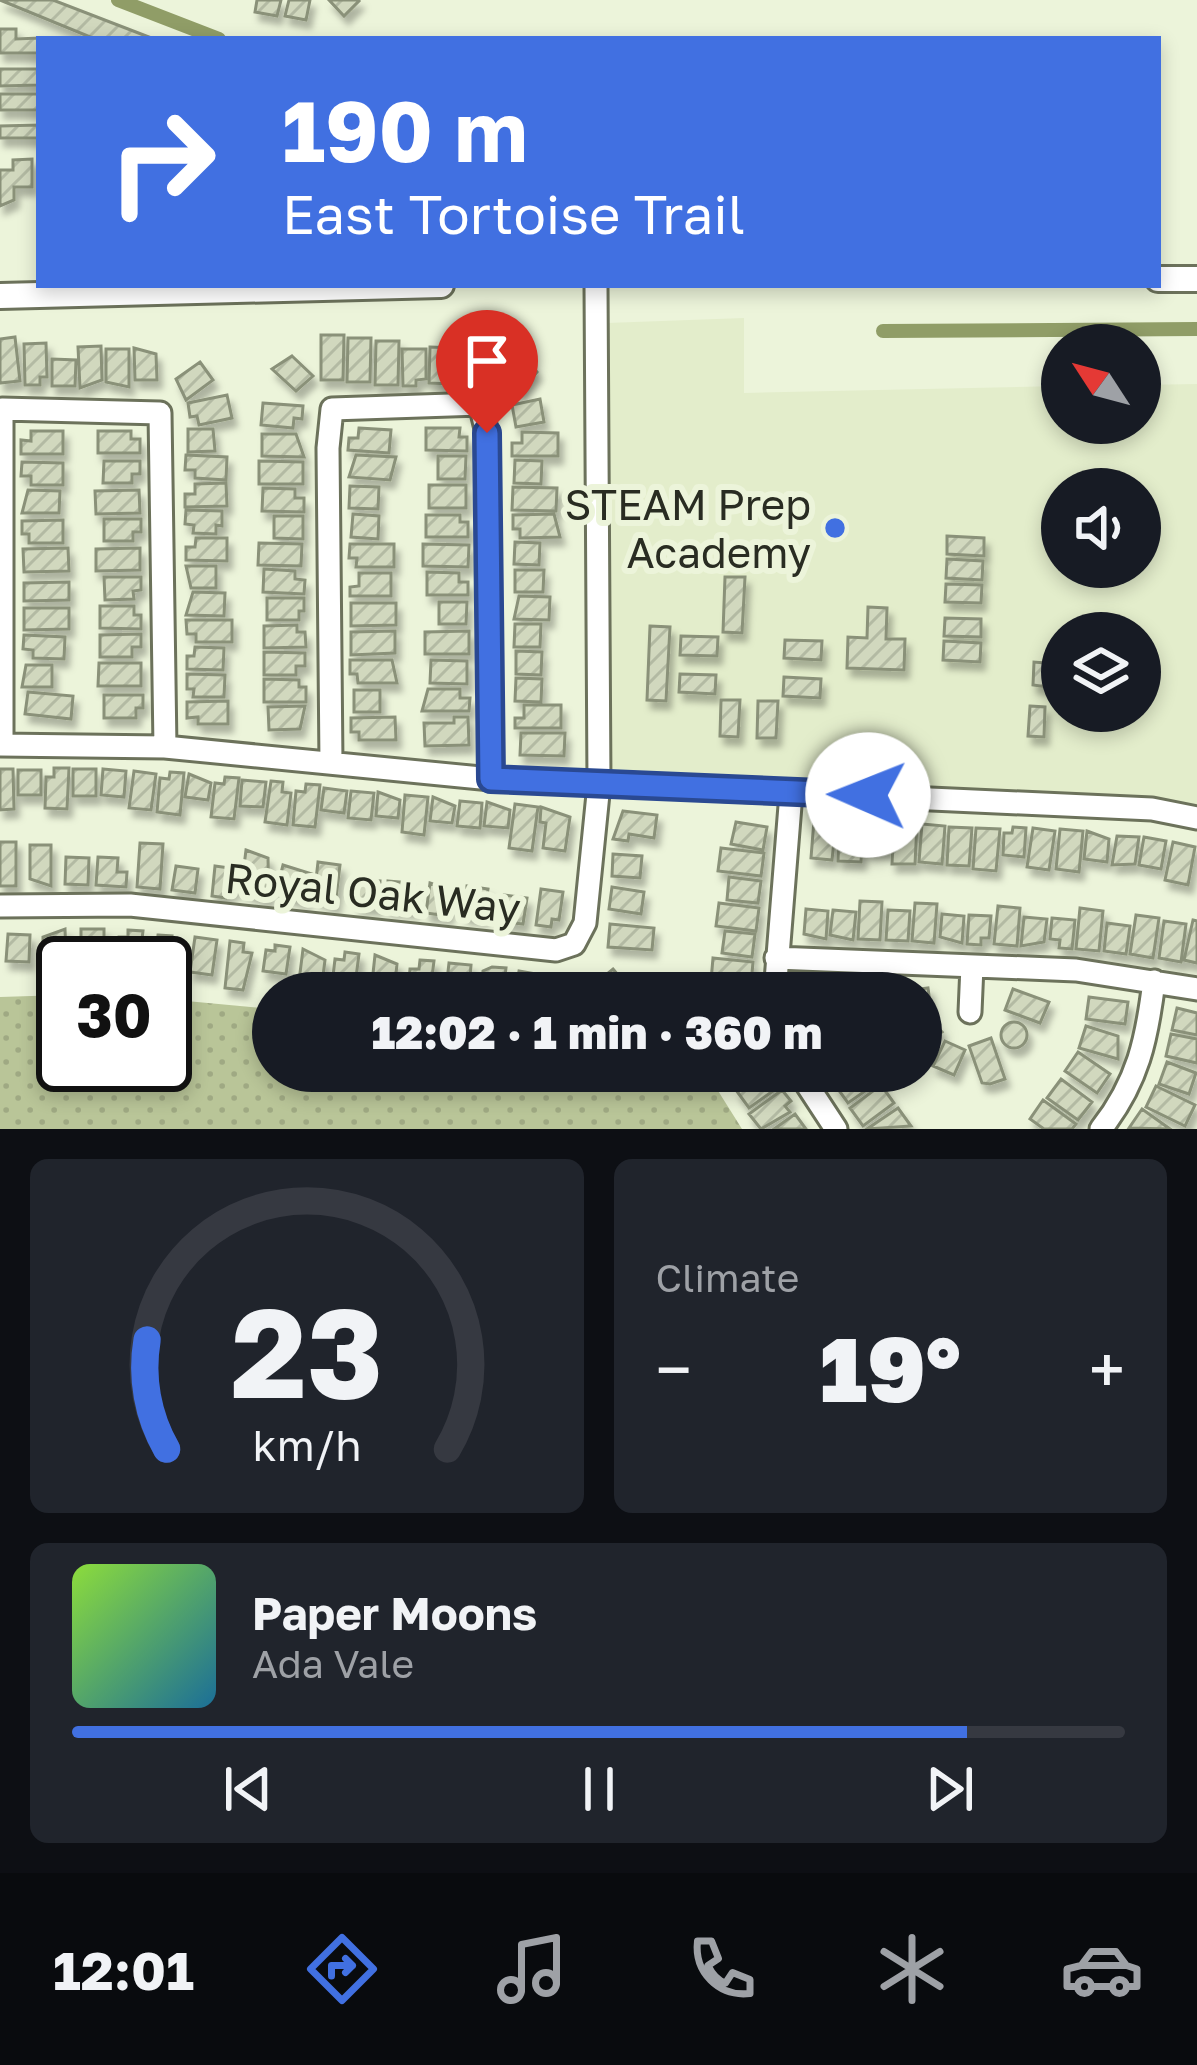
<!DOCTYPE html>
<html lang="en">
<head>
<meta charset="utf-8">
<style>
  body { margin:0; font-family:"Golos Text",sans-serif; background:#20242c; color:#f1f3f6; height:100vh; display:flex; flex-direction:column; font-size:45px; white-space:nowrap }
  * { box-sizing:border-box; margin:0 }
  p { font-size:39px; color:#9ea1a6 }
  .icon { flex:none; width:66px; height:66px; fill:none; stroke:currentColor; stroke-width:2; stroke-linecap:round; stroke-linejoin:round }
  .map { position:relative; height:1129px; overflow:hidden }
  .details { display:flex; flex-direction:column; gap:30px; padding:30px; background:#0d0f14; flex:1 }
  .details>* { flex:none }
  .banner { position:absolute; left:36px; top:36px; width:1125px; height:252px; border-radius:0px; box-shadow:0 6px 18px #0003; background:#4170e1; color:#fff; overflow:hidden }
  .needle { width:78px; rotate:306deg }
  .tools { position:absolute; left:1041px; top:324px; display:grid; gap:24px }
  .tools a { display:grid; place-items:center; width:120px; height:120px; border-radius:50%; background:#171b24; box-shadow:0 6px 18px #0003; font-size:60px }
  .speed { position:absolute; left:36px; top:936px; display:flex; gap:24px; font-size:60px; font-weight:700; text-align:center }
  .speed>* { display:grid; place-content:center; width:156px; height:156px; border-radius:50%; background:#171b24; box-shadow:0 6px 18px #0003; line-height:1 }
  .speed .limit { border:6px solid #111; border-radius:18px; background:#fff; color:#111 }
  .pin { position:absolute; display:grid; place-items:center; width:102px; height:102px; color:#fff; margin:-123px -51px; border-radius:50% 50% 50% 0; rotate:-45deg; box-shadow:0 0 12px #0007 }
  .pin .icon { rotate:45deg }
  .me { position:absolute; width:132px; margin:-66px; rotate:271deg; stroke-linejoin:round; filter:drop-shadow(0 0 9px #0008) }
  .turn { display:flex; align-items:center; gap:42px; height:252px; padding:0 48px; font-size:54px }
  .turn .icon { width:156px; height:156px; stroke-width:2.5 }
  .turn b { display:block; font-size:84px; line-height:102px }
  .big { font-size:90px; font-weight:800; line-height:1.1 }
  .details .card { flex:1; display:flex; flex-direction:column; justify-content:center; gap:18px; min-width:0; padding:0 42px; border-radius:18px; background:#20242c }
  .details .dial { align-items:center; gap:0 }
  .dial svg { height:312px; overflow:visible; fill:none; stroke:#363941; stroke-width:7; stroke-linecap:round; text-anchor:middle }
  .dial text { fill:#f1f3f6; stroke:none }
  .song { display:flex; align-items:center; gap:36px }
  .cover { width:144px; height:144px; border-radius:18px; background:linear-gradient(135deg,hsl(90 70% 55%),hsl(200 70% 35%)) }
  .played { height:12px; border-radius:6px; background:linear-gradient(90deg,#4170e1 85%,#363941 85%) }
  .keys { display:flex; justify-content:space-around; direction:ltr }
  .heat { display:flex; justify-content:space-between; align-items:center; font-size:66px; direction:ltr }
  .details .tiles { flex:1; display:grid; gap:30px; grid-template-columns:1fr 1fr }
  .card:last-child { grid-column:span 2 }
  .trip { position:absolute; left:252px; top:972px; width:690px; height:120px; border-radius:60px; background:#171b24; box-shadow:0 6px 18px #0003; font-weight:800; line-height:120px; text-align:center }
  .menu { display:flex; height:192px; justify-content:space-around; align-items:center; background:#090b0e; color:#9ea1a6 }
  .menu .icon { width:84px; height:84px }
  .menu .on { color:#4170e1 }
  .menu b { font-size:54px; color:#f1f3f6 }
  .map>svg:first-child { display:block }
  .built { fill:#e3edcb; fill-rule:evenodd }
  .grass { fill:url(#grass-dots) }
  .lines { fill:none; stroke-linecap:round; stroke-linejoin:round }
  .canal { stroke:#909d67; stroke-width:14 }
  .building { fill:url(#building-hatch); stroke:#8a9179; stroke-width:3; filter:url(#shadow) }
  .minor-casing { stroke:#6c725b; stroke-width:27 }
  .major-casing { stroke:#6c725b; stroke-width:30 }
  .minor { stroke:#fff; stroke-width:21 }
  .major { stroke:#fff; stroke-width:24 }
  .route-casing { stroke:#2a4992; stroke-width:30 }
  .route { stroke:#4170e1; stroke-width:21 }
  .poi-dot { fill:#4170e1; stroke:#ecf4da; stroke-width:4.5 }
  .labels { text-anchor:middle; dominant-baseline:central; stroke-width:12; stroke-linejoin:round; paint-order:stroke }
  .poi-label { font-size:42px; fill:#292c22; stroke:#ecf4da; text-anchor:end }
  .street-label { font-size:42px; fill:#292c22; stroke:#ecf4da }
</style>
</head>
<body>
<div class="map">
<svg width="1197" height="1129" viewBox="0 0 1197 1129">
  <defs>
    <pattern id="grass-dots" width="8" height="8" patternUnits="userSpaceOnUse" patternTransform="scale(3)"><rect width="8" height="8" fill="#b9c598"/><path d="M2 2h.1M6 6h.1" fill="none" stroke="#9fa983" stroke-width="1.8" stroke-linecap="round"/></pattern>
    <pattern id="building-hatch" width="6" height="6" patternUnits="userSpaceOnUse" patternTransform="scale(3)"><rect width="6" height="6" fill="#d1d8be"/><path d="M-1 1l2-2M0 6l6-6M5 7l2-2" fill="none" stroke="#b3baa3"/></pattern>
    <filter id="shadow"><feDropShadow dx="4.5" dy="8" stdDeviation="3" flood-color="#0004"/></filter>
  </defs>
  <rect width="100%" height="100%" fill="#ecf4da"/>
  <!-- built -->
  <path class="built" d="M744,318v75l318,-7v37h78v-38l57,-1v424l-65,-11 -520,-23 -5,-451zM1062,489h78v78h-78zM1062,633h78v78h-78z"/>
  <!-- grass -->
  <path class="grass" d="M63,995v70h102v-66l108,10v62h417l20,7 32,51h-742v-132z"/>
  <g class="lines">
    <!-- canal -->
    <path class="canal" d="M118,0l101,39
      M883,331l314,-2"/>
  </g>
  <!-- building -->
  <path class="building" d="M0,0h53l101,39h-59z
    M257,0h24l-4,16 -22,-4z
    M289,0h21l-4,20 -21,-4z
    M329,0h29l1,1 -15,15z
    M0,29h16v10l23,-1v15h-39z
    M0,69h39v16l-39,1z
    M0,94h39v16h-39z
    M39,125v13h-39v-12z
    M32,159v28h-18v13l-14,6v-36h13v-10z
    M321,335h23l-1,45h-22z
    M15,337l5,44 -20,2v-44z
    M348,338h23l-1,44h-23z
    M464,340l22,3 -4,31 -6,-1 -1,8 -16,-3z
    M376,341h23l-1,44h-23z
    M46,343l1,34h-7v8h-15l-1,-41z
    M101,346l1,34 -22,8 -2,-41z
    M430,347l23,1 -2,36 -22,-1z
    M134,348l22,6 1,26h-22z
    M106,349h23v38l-23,-5z
    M402,349h24v30l-10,1v6h-13z
    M522,354l15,18 -17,21 -18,-23z
    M292,356l21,20 -17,15 -24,-22z
    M52,359l24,1 -1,26h-23z
    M200,362l13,18 -27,20 -10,-21z
    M227,395l5,23 -33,7 -2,-9 -7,1 -2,-14z
    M540,399l4,23 -28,5 -4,-22z
    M263,403l40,3 -1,13 -8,-1 -1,10 -32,-3z
    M359,428l32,2 -2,23 -41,-3 1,-12h9z
    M426,428h34l-1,9h8v14l-41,-1z
    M188,429h25l2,22 -27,1z
    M31,431h32v23h-42v-14l10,1z
    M98,431h33v8h9v14h-42z
    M522,432l36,1v23h-46v-13h10z
    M262,434h34l8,23 -42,-1z
    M186,455l41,2 -1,23 -31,-2v-8h-10z
    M356,455l40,2 -6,23 -41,-3z
    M438,456h28l-1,23h-27z
    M515,460l27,1 -1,23 -27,-1z
    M104,461h36v13h-8v9h-29z
    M259,461l44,1v22h-44z
    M22,462l41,1v22h-32v-9h-10z
    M226,483l1,23 -42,1v-13h10v-10z
    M429,485h37v23h-37z
    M350,486l29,1 -1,22 -29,-1z
    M513,487l44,1 -1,23 -44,-1z
    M263,488l32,1v9h9v14l-42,-1z
    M28,490l32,1 -1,22h-37z
    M139,490l1,23 -44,1 -1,-23z
    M186,510l36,1v15l-6,-1v9l-23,-1 1,-8 -9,-1z
    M353,514l26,2 -1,23 -27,-2z
    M554,514l6,23 -40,1v-9h-7v-14z
    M426,515h34v7h8v15h-42z
    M274,516h29v23l-29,-1z
    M104,519h37v13h-8v9h-29z
    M63,520v23h-34v-9h-7v-13z
    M947,536l37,2v18l-37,-2z
    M196,538h31v23l-41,-1v-13h9z
    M515,542l25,1 -1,22 -25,-1z
    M259,543l43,1 -1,22 -43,-1z
    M350,544h44v23h-38l1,-9h-8z
    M423,544l46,1 -1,22 -45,-1z
    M68,548l1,23 -45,1 -1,-23z
    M140,548v22l-44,1v-22z
    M947,559l36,2 -1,19 -36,-2z
    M186,566h30v22h-25z
    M264,569l31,2v8l10,1 -1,14 -41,-2z
    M515,570h29l-1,22h-28z
    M427,572l32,1v9h9v13h-41z
    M359,573h32v23h-41v-9l9,-1z
    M104,577h37v13l-8,1 1,8 -29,1z
    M725,577h20l-3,56 -19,-1z
    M69,582v18l-45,1v-18z
    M946,584l36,1 -1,18 -36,-1z
    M193,592l32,1 -1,23 -38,-1z
    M519,596l31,1 -1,23 -35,-1z
    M267,598h37v13h-5v9h-32z
    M439,602h28l-1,22h-27z
    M351,603h45v22l-45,1z
    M100,606h34v9h7v14l-41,-1z
    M868,607l19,1 -1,31h19l-1,31 -57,-2 1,-31 19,1z
    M24,608h45v21l-45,1z
    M945,618l36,1v18l-37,-1z
    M186,620h46v22h-36v-8h-9z
    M515,624h26l-1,23h-26z
    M297,625v7h8l1,15 -42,1v-22z
    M650,626l20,1 -4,74 -19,-1z
    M395,631v22l-44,2v-23z
    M469,631v23h-44v-22z
    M141,634v13h-9v10h-32v-22z
    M24,635l41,2 -1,22 -31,-1v-8l-10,-1z
    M681,636l37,1 -1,19 -37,-1z
    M785,640l37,1 -1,19 -37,-2z
    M944,641l37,2 -1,19 -37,-2z
    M195,647l29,1 -1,22 -36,-1v-13h7z
    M516,651l26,1 -1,23 -25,-1z
    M264,652l41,1v13h-9v9h-32z
    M1046,655h16v34l-29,-4 1,-23 12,1z
    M350,660h42l5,23h-39l-1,-9h-7z
    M431,660l36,1v23l-37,-1z
    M99,663h42v23h-43z
    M26,665h26v22h-30z
    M187,674l38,1 -1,22h-31l1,-8h-7z
    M680,674l36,1 -1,19 -36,-2z
    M784,677l37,2 -1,19 -37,-2z
    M516,678l26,1 -1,23 -26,-1z
    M264,679l35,1v7h7v15h-42z
    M428,689h32v9h10l-1,13h-47z
    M354,690h26v22h-26z
    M28,692l45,4 -2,23 -46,-5z
    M104,695h39v13h-7v10h-32z
    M721,700h19l-2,37 -18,-1z
    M228,701v23h-30v-7l-11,1v-16z
    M758,701h20l-2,37h-19z
    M524,705h37v23h-46v-10h9z
    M305,706l-5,23 -31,1 -1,-23z
    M1030,706l15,1 -1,30 -16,-1z
    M395,717l1,23h-37v-8h-8v-14z
    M454,717h14l1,28 -44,1 -1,-23h30z
    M521,733h44l-1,23 -44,-1z
    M54,768h15l-2,41 -22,-1 1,-31h8z
    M0,769h13l1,40 -14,1z
    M73,769h23v27h-23z
    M103,769l23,2 -2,26 -23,-2z
    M18,770h23v25h-23z
    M134,771l22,3 -5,36 -22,-2z
    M170,772l14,1 -4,42 -23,-3 3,-34 9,1z
    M189,774l22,9 -3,17 -23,-3z
    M225,777l14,1 -5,41 -23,-2 4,-34 9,1z
    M242,780l24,2 -3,25 -23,-1z
    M271,781l12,1 -1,10 9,1 -4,32 -22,-3z
    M306,784l14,1 -5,42 -22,-2 3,-34 9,1z
    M324,788l23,3 -3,22 -23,-3z
    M351,791l23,2 -3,27 -23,-2z
    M378,792l22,8 -2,18 -22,-2z
    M405,795l23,2 -4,38 -22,-3z
    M433,797l22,9 -3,17 -22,-2z
    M460,801l22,2 -2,25 -23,-2z
    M487,802l23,8 -2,18 -24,-2z
    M515,804l23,3 -6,44 -23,-3z
    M541,807l29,10 -5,34 -22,-3 3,-25 -6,-1z
    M623,811l34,4 -3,23 -25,-4 -1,7 -15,-2z
    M814,820l22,2 -4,38 -21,-2z
    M736,822l31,5 -4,23 -32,-6z
    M839,822h24l-2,40 -23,-1z
    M894,823l23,1 -2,40h-23z
    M867,824h22v27l-22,-1z
    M922,824l23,2 -3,38 -23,-2z
    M949,827l23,1 -3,38 -22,-1z
    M1013,827l13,1 -2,29 -21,-2 1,-22h8z
    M976,828l24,1 -4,42 -23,-2z
    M1033,828l22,3 -6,39 -22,-3z
    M1060,829l23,2 -4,41 -23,-3z
    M1087,831l22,8 -2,23 -23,-3z
    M1117,836l22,1 -4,27 -23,1z
    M1144,837l22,4 -5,28 -22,-4z
    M0,842h16v44h-16z
    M1173,842l22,5 -7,38 -23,-5z
    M140,843l23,1 -3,45 -23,-2z
    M30,845h21v41l-21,-7z
    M721,848l43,5 -3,23 -43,-5z
    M246,850l22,8 1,42 -28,-10z
    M613,854l29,2 -2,22 -28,-2z
    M66,857l23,1 -1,27 -23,-1z
    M98,857l20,1 -1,14h10l-1,15 -30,-2z
    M318,862l22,3 -5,41 -21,-9z
    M283,865l29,9 -6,27 -30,-8z
    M176,866l22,3 -3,24 -23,-3z
    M215,866l22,3 -3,23 -7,-1 -1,7 -14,-2z
    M729,877l32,4 -3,22 -31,-3z
    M357,880l23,1 -1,26 -23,-1z
    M388,881l22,2 5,27 -29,-2z
    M430,883l21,7 -3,26 -22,-3z
    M467,886l21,3 -4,29 -21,-3z
    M612,887l32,5 -3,22 -32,-5z
    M541,889l22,3 -4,28 -7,-1 -1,8 -15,-2z
    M504,895l23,3 -4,26 -28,-3z
    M860,901l22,1 -2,38 -22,-1z
    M719,903l40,5 -3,23 -40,-5z
    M915,903l22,1 -3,39 -22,-2z
    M998,906l22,2 -3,38 -23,-2z
    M1080,908l23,3 -4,40 -23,-2z
    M806,909l22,2 -2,28 -22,-5z
    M833,910l23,2 -3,28 -23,-5z
    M888,910l22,1 -2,30 -22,-1z
    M942,914l22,2 -2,27 -22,-6z
    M969,915l22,1 -2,22h-8v7l-14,-1z
    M1136,915l23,3 -6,40 -23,-4z
    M1024,917l23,2 -3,23 -23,4z
    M1052,918l23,2 -3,29 -13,-1 1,-8 -10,-1z
    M1193,920l4,1v42l-13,-3z
    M1164,921l22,3 -5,38 -22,-4z
    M1107,923l23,3 -4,28 -22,-3z
    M610,924l44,4 -2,22 -44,-3z
    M65,929l1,25h-23v-17z
    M81,929h23v27h-23z
    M128,930l15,1 -3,25 -22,-2 1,-17h9z
    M725,931l30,3 -3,23 -30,-4z
    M8,934l22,1 -1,27 -23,-1z
    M158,935l14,1 -1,9 9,2 -5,37 -10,-1v-20h-10z
    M195,937l22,3 -5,35 -22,-3z
    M230,941l14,2 -1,9 9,1 -9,37 -18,-2z
    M275,945l15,2 -4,27 -23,-3 3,-21 9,1z
    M303,949l22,11 -4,32 -23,-3z
    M345,952l14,2 -5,39h-23l4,-34 9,1z
    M375,955l22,9 -3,29 -23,-1z
    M713,958l40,4 -2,23 -40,-4z
    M420,960l14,1 -4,32h-22l2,-24h9z
    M449,963l22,2 -2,26 -23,-2z
    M492,967l14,1 -3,25h-22l2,-22z
    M613,969l20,24h-37l-5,-6z
    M519,971l28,5 -3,17h-22l-6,-5z
    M565,980h14l-1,13h-23l1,-6 8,1z
    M711,988h40v5h-40z
    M928,988l3,21 -10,2v-18h-31z
    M1013,989l36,13 -9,21 -35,-13z
    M1089,997l39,5 -3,22 -39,-5z
    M1177,1008l20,5v22l-25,-5z
    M927,1016l15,16 -21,14v-26z
    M1001 1035a13 13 0 1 1 26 0a13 13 0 1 1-26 0Z
    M1086,1026l32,10v23l-39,-11z
    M1171,1034l26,5v24l-31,-7z
    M991,1038l14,41 -15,5 -8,-1 -13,-37z
    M945,1041l20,9 -11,25 -21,-9z
    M1078,1052l32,22 -13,19 -32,-22z
    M1167,1062l29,11 -7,21 -30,-10z
    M763,1071l17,15 -31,22 -13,-18z
    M854,1071h16l8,11 -30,21 -13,-18z
    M1061,1079l31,23 -14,18 -31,-22z
    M881,1085l13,18 -31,23 -13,-18z
    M1156,1086l39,19 -10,21 -39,-19z
    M782,1090l9,11 -6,5 5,6 -29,17 -12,-15z
    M1043,1100l33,24 -4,5h-28l-14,-10z
    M898,1108l13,18 -44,3z
    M1142,1109l28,20 -41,-1z
    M795,1114l11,15h-32z"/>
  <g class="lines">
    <defs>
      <path id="minor" d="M0,745l165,2 326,32 661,30 45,9
        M2,745v-336l158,4 5,334
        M331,763l-3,-315 4,-39 148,-5 7,29 4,346
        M0,906l130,-1 426,45 18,-6 11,-21 14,-139 -3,-499
        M776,958l300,12 121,19
        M775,993l16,-200
        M970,1012l2,-46
        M798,1071l38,58
        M1101,1129c37,-47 46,-90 53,-148"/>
      <path id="major" d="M1158,279h39
        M0,296l441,-11"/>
    </defs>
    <!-- minor casing -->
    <use href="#minor" class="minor-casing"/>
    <!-- major casing -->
    <use href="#major" class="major-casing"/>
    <!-- minor -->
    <use href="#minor" class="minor"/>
    <!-- major -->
    <use href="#major" class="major"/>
  </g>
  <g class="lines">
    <defs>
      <path id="route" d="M487,433l4,346 377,16"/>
    </defs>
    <!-- route casing -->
    <use href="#route" class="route-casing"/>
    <!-- route -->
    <use href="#route" class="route"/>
  </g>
  <!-- markers -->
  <circle class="poi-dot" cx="835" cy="528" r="12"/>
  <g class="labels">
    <!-- poi labels -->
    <g class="poi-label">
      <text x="811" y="504">STEAM Prep<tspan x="811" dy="48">Academy</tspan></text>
    </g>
    <!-- street labels -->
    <g class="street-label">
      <text transform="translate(373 892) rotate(6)">Royal Oak Way</text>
    </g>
  </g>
</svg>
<div class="tools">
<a><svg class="needle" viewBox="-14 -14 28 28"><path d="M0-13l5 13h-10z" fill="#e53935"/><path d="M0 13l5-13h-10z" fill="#9ea1a6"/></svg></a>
<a><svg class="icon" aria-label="sound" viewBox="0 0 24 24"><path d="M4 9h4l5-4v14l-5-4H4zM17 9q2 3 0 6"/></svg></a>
<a><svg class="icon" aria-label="layers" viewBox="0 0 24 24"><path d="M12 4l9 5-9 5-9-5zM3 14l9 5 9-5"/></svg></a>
</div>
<div class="speed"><div class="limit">30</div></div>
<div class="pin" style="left:487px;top:433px;background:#d93025"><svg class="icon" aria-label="arrive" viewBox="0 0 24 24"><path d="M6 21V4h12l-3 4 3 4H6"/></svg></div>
<svg class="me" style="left:868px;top:795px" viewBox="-20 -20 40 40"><circle r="19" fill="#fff"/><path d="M0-13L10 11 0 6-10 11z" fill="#4170e1"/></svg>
<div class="trip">12:02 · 1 min · 360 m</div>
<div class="banner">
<div class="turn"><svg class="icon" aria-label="right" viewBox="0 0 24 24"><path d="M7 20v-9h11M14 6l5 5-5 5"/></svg><div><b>190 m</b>East Tortoise Trail</div></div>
</div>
</div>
<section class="details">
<div class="tiles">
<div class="card dial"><svg viewBox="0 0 100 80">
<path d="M14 69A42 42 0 1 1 86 69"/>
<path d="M14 69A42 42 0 0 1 9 41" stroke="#4170e1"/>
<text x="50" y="56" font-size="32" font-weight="700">23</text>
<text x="50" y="72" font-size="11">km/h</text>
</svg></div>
<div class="card"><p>Climate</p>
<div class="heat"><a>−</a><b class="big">19°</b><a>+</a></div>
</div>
<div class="card">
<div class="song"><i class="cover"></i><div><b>Paper Moons</b><p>Ada Vale</p></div></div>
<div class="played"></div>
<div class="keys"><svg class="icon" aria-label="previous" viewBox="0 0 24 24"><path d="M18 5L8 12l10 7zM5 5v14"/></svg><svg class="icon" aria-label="pause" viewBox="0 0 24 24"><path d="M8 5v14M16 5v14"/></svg><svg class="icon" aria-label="next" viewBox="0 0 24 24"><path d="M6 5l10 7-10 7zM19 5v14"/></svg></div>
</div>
</div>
</section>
<nav class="menu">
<b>12:01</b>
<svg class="icon on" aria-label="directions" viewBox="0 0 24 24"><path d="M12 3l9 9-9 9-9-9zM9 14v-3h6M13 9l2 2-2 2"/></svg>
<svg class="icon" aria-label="music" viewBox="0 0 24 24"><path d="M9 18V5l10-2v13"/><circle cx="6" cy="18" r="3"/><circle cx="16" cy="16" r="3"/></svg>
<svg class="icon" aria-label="phone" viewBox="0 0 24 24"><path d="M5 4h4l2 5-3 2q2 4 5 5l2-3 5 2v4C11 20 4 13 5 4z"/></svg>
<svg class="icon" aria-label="climate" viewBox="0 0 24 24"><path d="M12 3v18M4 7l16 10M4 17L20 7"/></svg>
<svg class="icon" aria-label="car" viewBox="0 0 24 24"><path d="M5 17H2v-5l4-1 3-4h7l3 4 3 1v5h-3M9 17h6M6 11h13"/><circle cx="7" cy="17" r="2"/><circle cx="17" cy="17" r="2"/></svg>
</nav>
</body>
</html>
